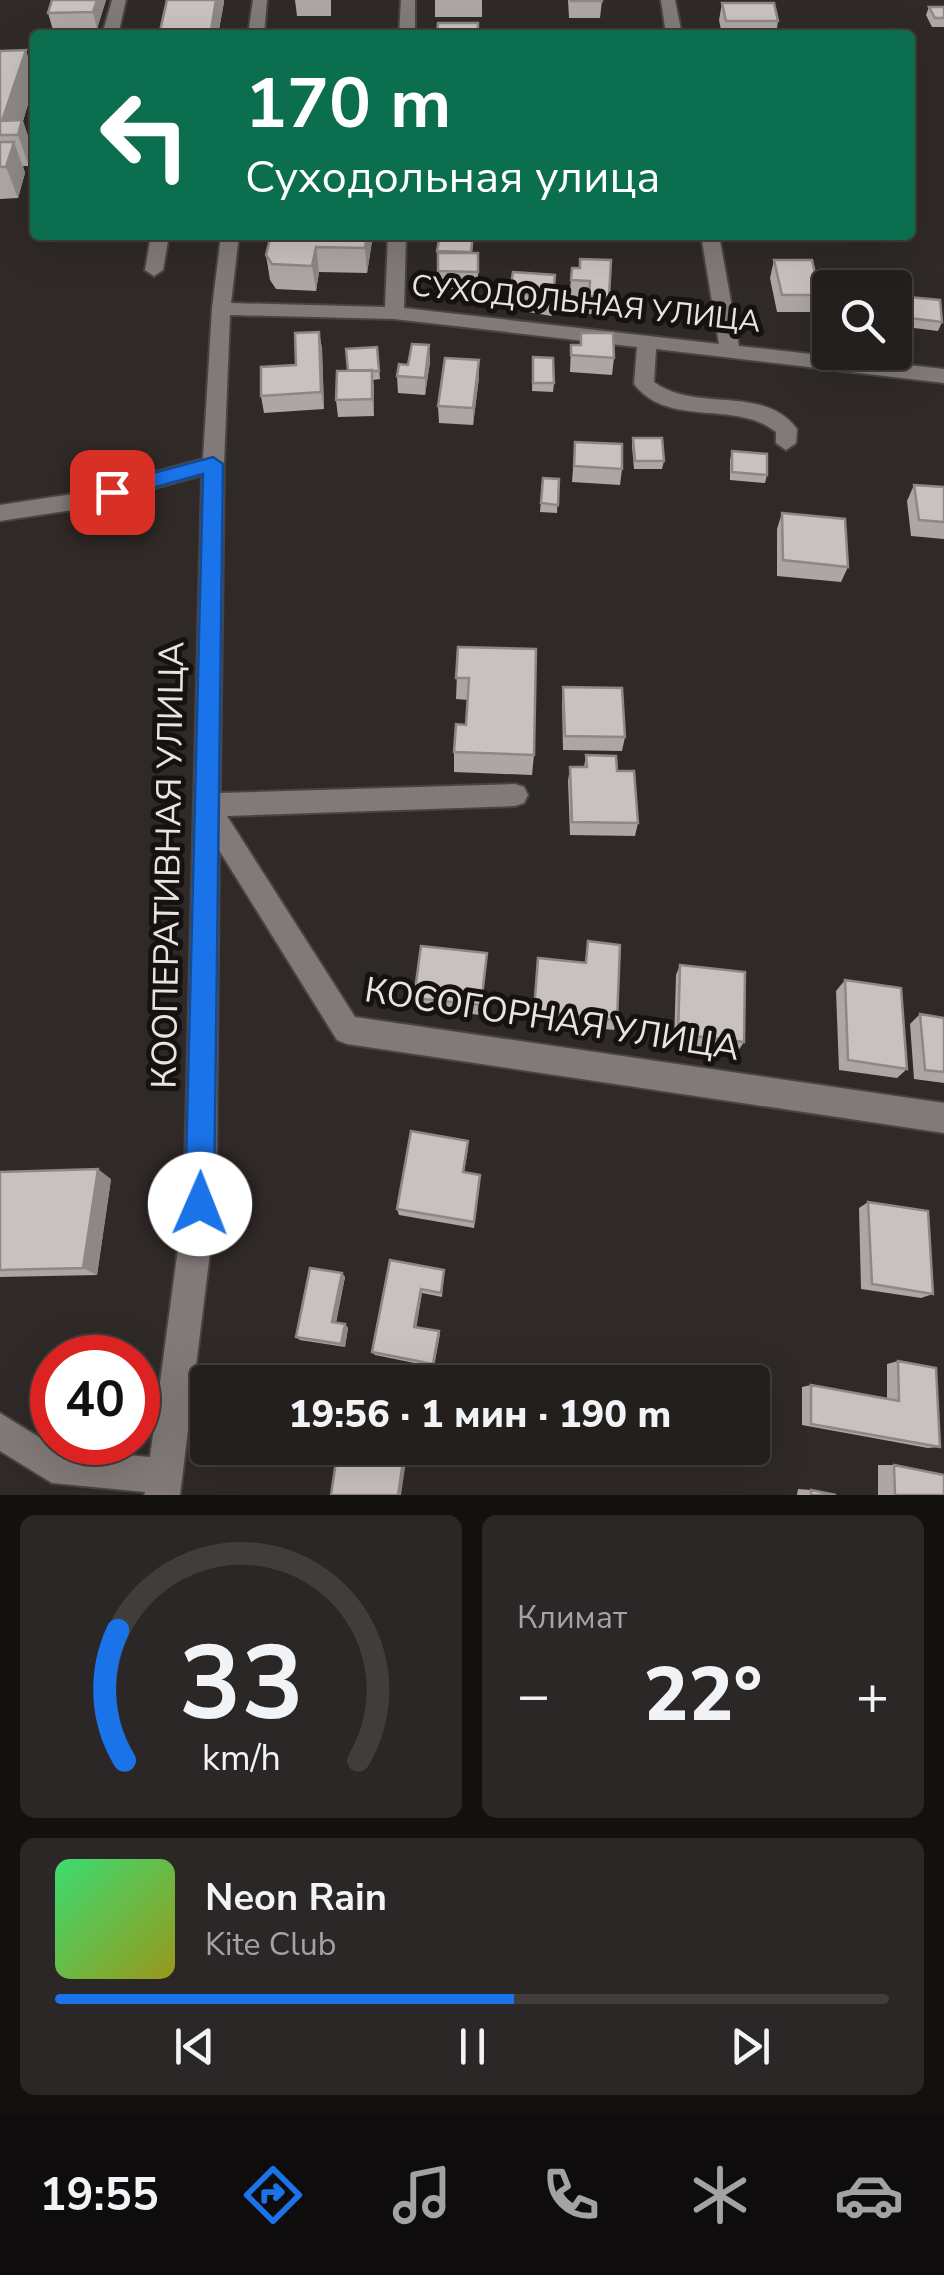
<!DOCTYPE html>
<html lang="ru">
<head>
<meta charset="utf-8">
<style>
  body { margin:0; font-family:"Nunito Sans",sans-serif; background:#2b2726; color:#f1f3f6; height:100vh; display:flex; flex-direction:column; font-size:38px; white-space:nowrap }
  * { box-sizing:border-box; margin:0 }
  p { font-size:32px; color:#a3a2a4 }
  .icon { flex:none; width:55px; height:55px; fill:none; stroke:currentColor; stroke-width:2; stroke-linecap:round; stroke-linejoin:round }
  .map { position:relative; height:1495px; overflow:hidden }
  .details { display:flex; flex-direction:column; gap:20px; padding:20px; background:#131110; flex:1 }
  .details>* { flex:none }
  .guide { position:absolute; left:30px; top:30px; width:885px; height:210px; border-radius:10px; box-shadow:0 10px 40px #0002,0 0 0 2px #403d3b; background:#0b6e4f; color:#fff; overflow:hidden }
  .buttons { position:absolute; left:812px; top:270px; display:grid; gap:20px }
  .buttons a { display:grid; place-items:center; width:100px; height:100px; border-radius:10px; background:#231f1d; box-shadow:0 10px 40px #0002,0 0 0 2px #403d3b; font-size:50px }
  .speed { position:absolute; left:30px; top:1335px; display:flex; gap:20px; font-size:50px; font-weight:700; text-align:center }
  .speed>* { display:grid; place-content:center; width:130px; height:130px; border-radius:50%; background:#231f1d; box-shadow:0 10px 40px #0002,0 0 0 2px #403d3b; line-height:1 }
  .speed .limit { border:15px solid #d22; background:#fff; color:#111 }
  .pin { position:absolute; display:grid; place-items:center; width:85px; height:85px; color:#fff; margin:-42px; border-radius:20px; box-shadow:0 5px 15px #0006 }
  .me { position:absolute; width:110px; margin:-55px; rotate:1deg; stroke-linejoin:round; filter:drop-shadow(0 0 8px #0008) }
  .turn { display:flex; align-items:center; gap:35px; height:210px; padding:0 50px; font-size:45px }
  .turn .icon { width:130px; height:130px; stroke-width:2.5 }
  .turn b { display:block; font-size:70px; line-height:85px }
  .big { font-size:75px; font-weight:800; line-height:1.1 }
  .details .card { flex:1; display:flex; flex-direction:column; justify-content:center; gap:15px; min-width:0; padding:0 35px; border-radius:15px; background:#2b2726 }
  .details .dial { align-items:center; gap:0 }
  .dial svg { height:260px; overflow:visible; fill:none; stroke:#403d3b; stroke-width:7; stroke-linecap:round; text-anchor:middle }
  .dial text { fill:#f1f3f6; stroke:none }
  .song { display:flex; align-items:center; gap:30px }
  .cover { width:120px; height:120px; border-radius:15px; background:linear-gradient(135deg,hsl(140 70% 55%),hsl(60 70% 35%)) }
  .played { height:10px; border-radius:5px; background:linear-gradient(90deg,#1a73e8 55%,#403d3b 55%) }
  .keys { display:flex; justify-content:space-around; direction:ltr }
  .heat { display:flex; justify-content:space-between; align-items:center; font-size:55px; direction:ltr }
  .details .tiles { flex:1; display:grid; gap:20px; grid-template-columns:1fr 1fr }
  .card:last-child { grid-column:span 2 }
  .trip { position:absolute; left:190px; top:1365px; width:580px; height:100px; border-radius:10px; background:#231f1d; box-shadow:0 10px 40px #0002,0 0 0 2px #403d3b; font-weight:800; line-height:100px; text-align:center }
  .dock { display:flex; height:160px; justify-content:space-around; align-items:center; background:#0e0c0c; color:#a3a2a4 }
  .dock .icon { width:70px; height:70px }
  .dock .current { color:#1a73e8 }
  .dock b { font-size:45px; color:#f1f3f6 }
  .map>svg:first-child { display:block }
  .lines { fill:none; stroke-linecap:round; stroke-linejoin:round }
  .minor-casing { stroke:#494442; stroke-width:4 }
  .minor { fill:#817a78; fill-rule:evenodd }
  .wall { fill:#ada6a4 }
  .shaded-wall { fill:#8d8786 }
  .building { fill:#c9c1bf; stroke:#8d8786; stroke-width:2.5 }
  .route { fill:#1a73e8; stroke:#114b97; stroke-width:2.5 }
  .labels { text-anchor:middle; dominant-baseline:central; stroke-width:10; stroke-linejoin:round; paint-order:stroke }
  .far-street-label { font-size:30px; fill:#e8e4e2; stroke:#151211 }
  .street-label { font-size:35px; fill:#e8e4e2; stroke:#151211 }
</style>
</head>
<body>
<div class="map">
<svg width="944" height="1495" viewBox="0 0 944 1495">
  <rect width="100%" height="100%" fill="#2f2927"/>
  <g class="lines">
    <defs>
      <path id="minor" d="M112,0h14l-8,35h-16z
        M253,0h14l-3,35h-16z
        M401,0h14v35h-16z
        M661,0h14l7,35h-16z
        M151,235h18l-6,35 -9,6 -9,-6z
        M221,235h18l-8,68 154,4 3,-72h18l-2,73 315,36 -18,-109h18l20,111 205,23v14l-288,-34 -2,33c41,31 110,2 143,47l-1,14 -10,7 -10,-7v-11c-41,-33 -107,-3 -142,-48l3,-37 -243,-28 -164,-4 -6,149 -4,329 295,-9 9,3 4,8 -4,8 -9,3 -288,10 128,201 589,86v30l-597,-89 -10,-4 -118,-190 -3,354 -36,291h-36l1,-3 -93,-9 -52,-32v-38l58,36 92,8 34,-253 18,-729 -123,34 -79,12v-16l79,-12 124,-34 9,-150z"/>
    </defs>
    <!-- minor casing -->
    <use href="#minor" class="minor-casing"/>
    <!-- minor -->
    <use href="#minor" class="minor"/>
  </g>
  <!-- wall -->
  <path class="wall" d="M106,0l-9,29 -44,1 -5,-17z
    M295,0h36v16h-34z
    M435,0h47v17h-47z
    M568,0h34l-2,18h-31z
    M224,2l-6,33h-57l-1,-4z
    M722,3l56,18 -2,14h-54l-3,-15z
    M929,7h15v20h-12l-6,-12z
    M0,51l31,15 4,-15v46h-3l-1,-3 -8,27 10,31 -4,14h-6l2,7 -7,25 -18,1z
    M373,235l-6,38 -48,-1 -3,19 -40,-2 -6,-9 -4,-25z
    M784,235h49l-1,5 -47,-1z
    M473,243l-1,10h6v36h-40l-1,-38z
    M774,260l46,35 -5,17h-38l-7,-34z
    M580,268l29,29 -2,18 -19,-1v-16l-19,-1 2,-17z
    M555,275l-3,41 -42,-7v-18z
    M908,297l34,25 -4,9 -32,-4 -2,-21z
    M319,332l3,17 2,60 -60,4 -3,-17 35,-31z
    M581,333l33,25 -2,17 -42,-3 1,-27h9z
    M429,345l1,17 -5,33 -27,-2 -1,-17z
    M377,347l3,32 -7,1 1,36 -36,1 -2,-17 12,-30z
    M533,357l21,26 -1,9 -21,-1z
    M479,360v17l-6,48 -34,-2 -1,-17z
    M633,438l31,23 -2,8h-28l-2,-23z
    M575,442l47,27 -2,16 -48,-3z
    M732,451l35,24 -2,8 -35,-3v-20z
    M543,478l16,1 -2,34 -17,-1z
    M914,485l30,2v52l-33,-3 -4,-35z
    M782,513l66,54 -7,15 -64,-6v-47z
    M458,647l76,108 -2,20 -78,-3v-20l12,-27 2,-25 -12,-1z
    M563,687l62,50 -3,14 -59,-1 -1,-48z
    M586,755l31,16 21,52 -3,13 -65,-1 -2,-54 2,-14h14z
    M588,941l29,79 -3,10 -82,-9 6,-63 47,5z
    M487,953l-6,62 -66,-7 -1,-10z
    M680,965l64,77 -6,9 -64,-7 2,-69z
    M845,980l62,89 -10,9 -58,-8 -3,-79z
    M920,1014l24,4v65l-30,-4 -4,-55z
    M468,1148l-4,24 16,10 -6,46 -75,-13 -2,-6z
    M0,1172l111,7 -14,96 -97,2z
    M868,1202l65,92 -12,4 -60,-9 -2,-81z
    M390,1260l54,10 -2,27 -20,-4 -6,34 24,7 -6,33 -59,-12 -3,-3z
    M342,1273l3,4 -9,46 9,1 3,4 -3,19 -45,-7 -4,-3z
    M898,1361l42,86 -12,1 -126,-23v-38l9,-2 76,14v-35z
    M878,1465h16l50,30h-66z
    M798,1489l13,1 25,5h-39z"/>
  <!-- shaded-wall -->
  <path class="shaded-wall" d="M97,0h9l-9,29 -4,-17z
    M216,0h8v2l-6,33h-7v-5z
    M26,50l9,29h-8l4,15 -8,27 10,31 -4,14 -11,-31 -16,-14z
    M14,142l11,31 -7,25 -12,-31z
    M367,235h6l-6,38 -2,-25z
    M316,247l3,25 -3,19 -4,-25z
    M319,332l3,17 2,60 -3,-17z
    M429,345l1,17 -5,33v-17z
    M479,360v17l-6,48v-17z
    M372,370l2,17v29l-2,-17z
    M98,1169l13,10 -14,96 -14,-7z
    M342,1273l3,4 -10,48 -3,-3z
    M421,1289l1,4 -6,37 -2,-3z
    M345,1324l3,4 -3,19 -4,-3z
    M405,1448h3l-7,47h-3z"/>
  <!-- building -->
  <path class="building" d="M52,0h45l-4,12 -45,1z
    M167,0h49l-5,30 -51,1z
    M570,0h32v1h-31z
    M722,3h52l4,18h-52z
    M929,7h15v11h-9z
    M438,23h40v12h-41z
    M302,32h32v3h-32z
    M26,50l-24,71 20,-1 -4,15h-18v-84z
    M35,51v28h-8z
    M0,142h14l-8,25h-6z
    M271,235h96l-2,13 -49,-1 -4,19 -40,-2 -6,-9z
    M440,235h33l-2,17 -34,-1z
    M438,253h40v19l-40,-1z
    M580,259l31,1 -2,37 -20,-1 1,-15 -19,-1 1,-12h8z
    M774,260h38l8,35h-38z
    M513,272l42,3 -2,24 -43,-8z
    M908,297l32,3 2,22 -33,-4z
    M319,332l2,60 -60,4v-29l35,-2 -1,-32z
    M581,333h32l1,25 -43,-3v-10h10z
    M412,344l17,1 -4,33 -28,-2 2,-12 9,1z
    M377,347l2,24 -31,-1 -2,-21z
    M533,357l20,1 1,25h-21z
    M445,358l34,2 -6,48 -35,-2z
    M372,370v29l-36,1 1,-29z
    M633,438h29l2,23h-29z
    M575,442l47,2v25l-48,-3z
    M732,451l35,3v21l-35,-3z
    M543,478l16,1 -1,26 -17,-2z
    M914,485l30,2v35l-25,-2z
    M782,513l63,6 3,48 -65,-7z
    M458,647l78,2 -2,106 -80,-3 2,-28 10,1 3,-47h-13z
    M563,687l59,1 3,49 -60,-1z
    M586,755l30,1 1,15h17l4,52 -66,-1 -2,-55h17z
    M588,941l32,4 -3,75 -83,-9 4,-53 48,5z
    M421,946l66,7 -6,52 -67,-7z
    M680,965l65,7 -1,70 -66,-8z
    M845,980l56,8 6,81 -59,-9z
    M920,1014l24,4v54l-19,-2z
    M411,1131l57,10 -5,31 17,3 -6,47 -77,-13z
    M98,1169l-15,99 -83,2v-98z
    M868,1202l60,9 5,83 -61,-10z
    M390,1260l54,10 -3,23 -20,-4 -7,38 25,4 -6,33 -61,-12z
    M310,1268l32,5 -10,49 13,2 -4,20 -45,-7z
    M898,1361l38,7 4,79 -129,-23v-39l88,16z
    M286,1374l50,8h-51z
    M338,1448h67l-7,47h-67z
    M894,1465l50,10v20h-49z
    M811,1490l25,5h-25z"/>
  <!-- route -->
  <path class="route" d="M213,457l10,7 -9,740 -4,11 -10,4 -11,-4 -4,-11 18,-730 -91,25 -10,-7 3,-6z"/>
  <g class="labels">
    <!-- far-street labels -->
    <g class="far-street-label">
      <text transform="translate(586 304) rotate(6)">СУХОДОЛЬНАЯ УЛИЦА</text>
    </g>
    <!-- street labels -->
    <g class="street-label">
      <text transform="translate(168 865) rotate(-89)">КООПЕРАТИВНАЯ УЛИЦА</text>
      <text transform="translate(552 1019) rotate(9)">КОСОГОРНАЯ УЛИЦА</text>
    </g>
  </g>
</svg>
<div class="buttons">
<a><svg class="icon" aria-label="search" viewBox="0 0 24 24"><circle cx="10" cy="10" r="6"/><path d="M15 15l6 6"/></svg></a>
</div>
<div class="speed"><div class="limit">40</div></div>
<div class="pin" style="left:112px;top:492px;background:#d93025"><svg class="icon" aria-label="arrive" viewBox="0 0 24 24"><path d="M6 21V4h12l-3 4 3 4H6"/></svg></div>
<svg class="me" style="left:200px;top:1204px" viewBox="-20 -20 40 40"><circle r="19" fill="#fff"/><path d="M0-13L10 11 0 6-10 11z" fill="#1a73e8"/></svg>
<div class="trip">19:56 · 1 мин · 190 m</div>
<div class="guide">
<div class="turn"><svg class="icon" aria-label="left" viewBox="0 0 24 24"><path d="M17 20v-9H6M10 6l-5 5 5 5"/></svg><div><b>170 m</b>Суходольная улица</div></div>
</div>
</div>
<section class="details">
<div class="tiles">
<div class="card dial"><svg viewBox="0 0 100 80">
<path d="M14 69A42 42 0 1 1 86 69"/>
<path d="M14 69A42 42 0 0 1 12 29" stroke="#1a73e8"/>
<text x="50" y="56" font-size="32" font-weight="700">33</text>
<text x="50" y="72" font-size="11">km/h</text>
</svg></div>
<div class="card"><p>Климат</p>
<div class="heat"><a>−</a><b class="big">22°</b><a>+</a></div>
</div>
<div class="card">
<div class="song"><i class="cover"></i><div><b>Neon Rain</b><p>Kite Club</p></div></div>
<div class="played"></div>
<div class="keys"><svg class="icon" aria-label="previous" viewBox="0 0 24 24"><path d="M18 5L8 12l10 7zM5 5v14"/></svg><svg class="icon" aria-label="pause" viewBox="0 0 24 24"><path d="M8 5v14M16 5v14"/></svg><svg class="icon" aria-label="next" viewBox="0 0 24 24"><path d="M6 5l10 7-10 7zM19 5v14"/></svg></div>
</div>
</div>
</section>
<nav class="dock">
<b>19:55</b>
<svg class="icon current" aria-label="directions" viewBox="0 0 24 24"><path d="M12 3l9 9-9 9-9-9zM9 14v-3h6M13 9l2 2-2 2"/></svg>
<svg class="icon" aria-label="music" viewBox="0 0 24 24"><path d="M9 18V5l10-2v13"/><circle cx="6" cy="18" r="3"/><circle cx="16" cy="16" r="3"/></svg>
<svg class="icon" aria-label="phone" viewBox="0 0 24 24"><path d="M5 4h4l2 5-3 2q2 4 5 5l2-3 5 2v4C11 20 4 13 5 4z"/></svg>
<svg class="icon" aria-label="climate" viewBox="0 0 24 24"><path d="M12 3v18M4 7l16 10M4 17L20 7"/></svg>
<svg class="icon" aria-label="car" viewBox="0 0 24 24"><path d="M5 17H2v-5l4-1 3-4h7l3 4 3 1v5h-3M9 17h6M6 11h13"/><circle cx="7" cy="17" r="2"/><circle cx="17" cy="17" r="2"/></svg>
</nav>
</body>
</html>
